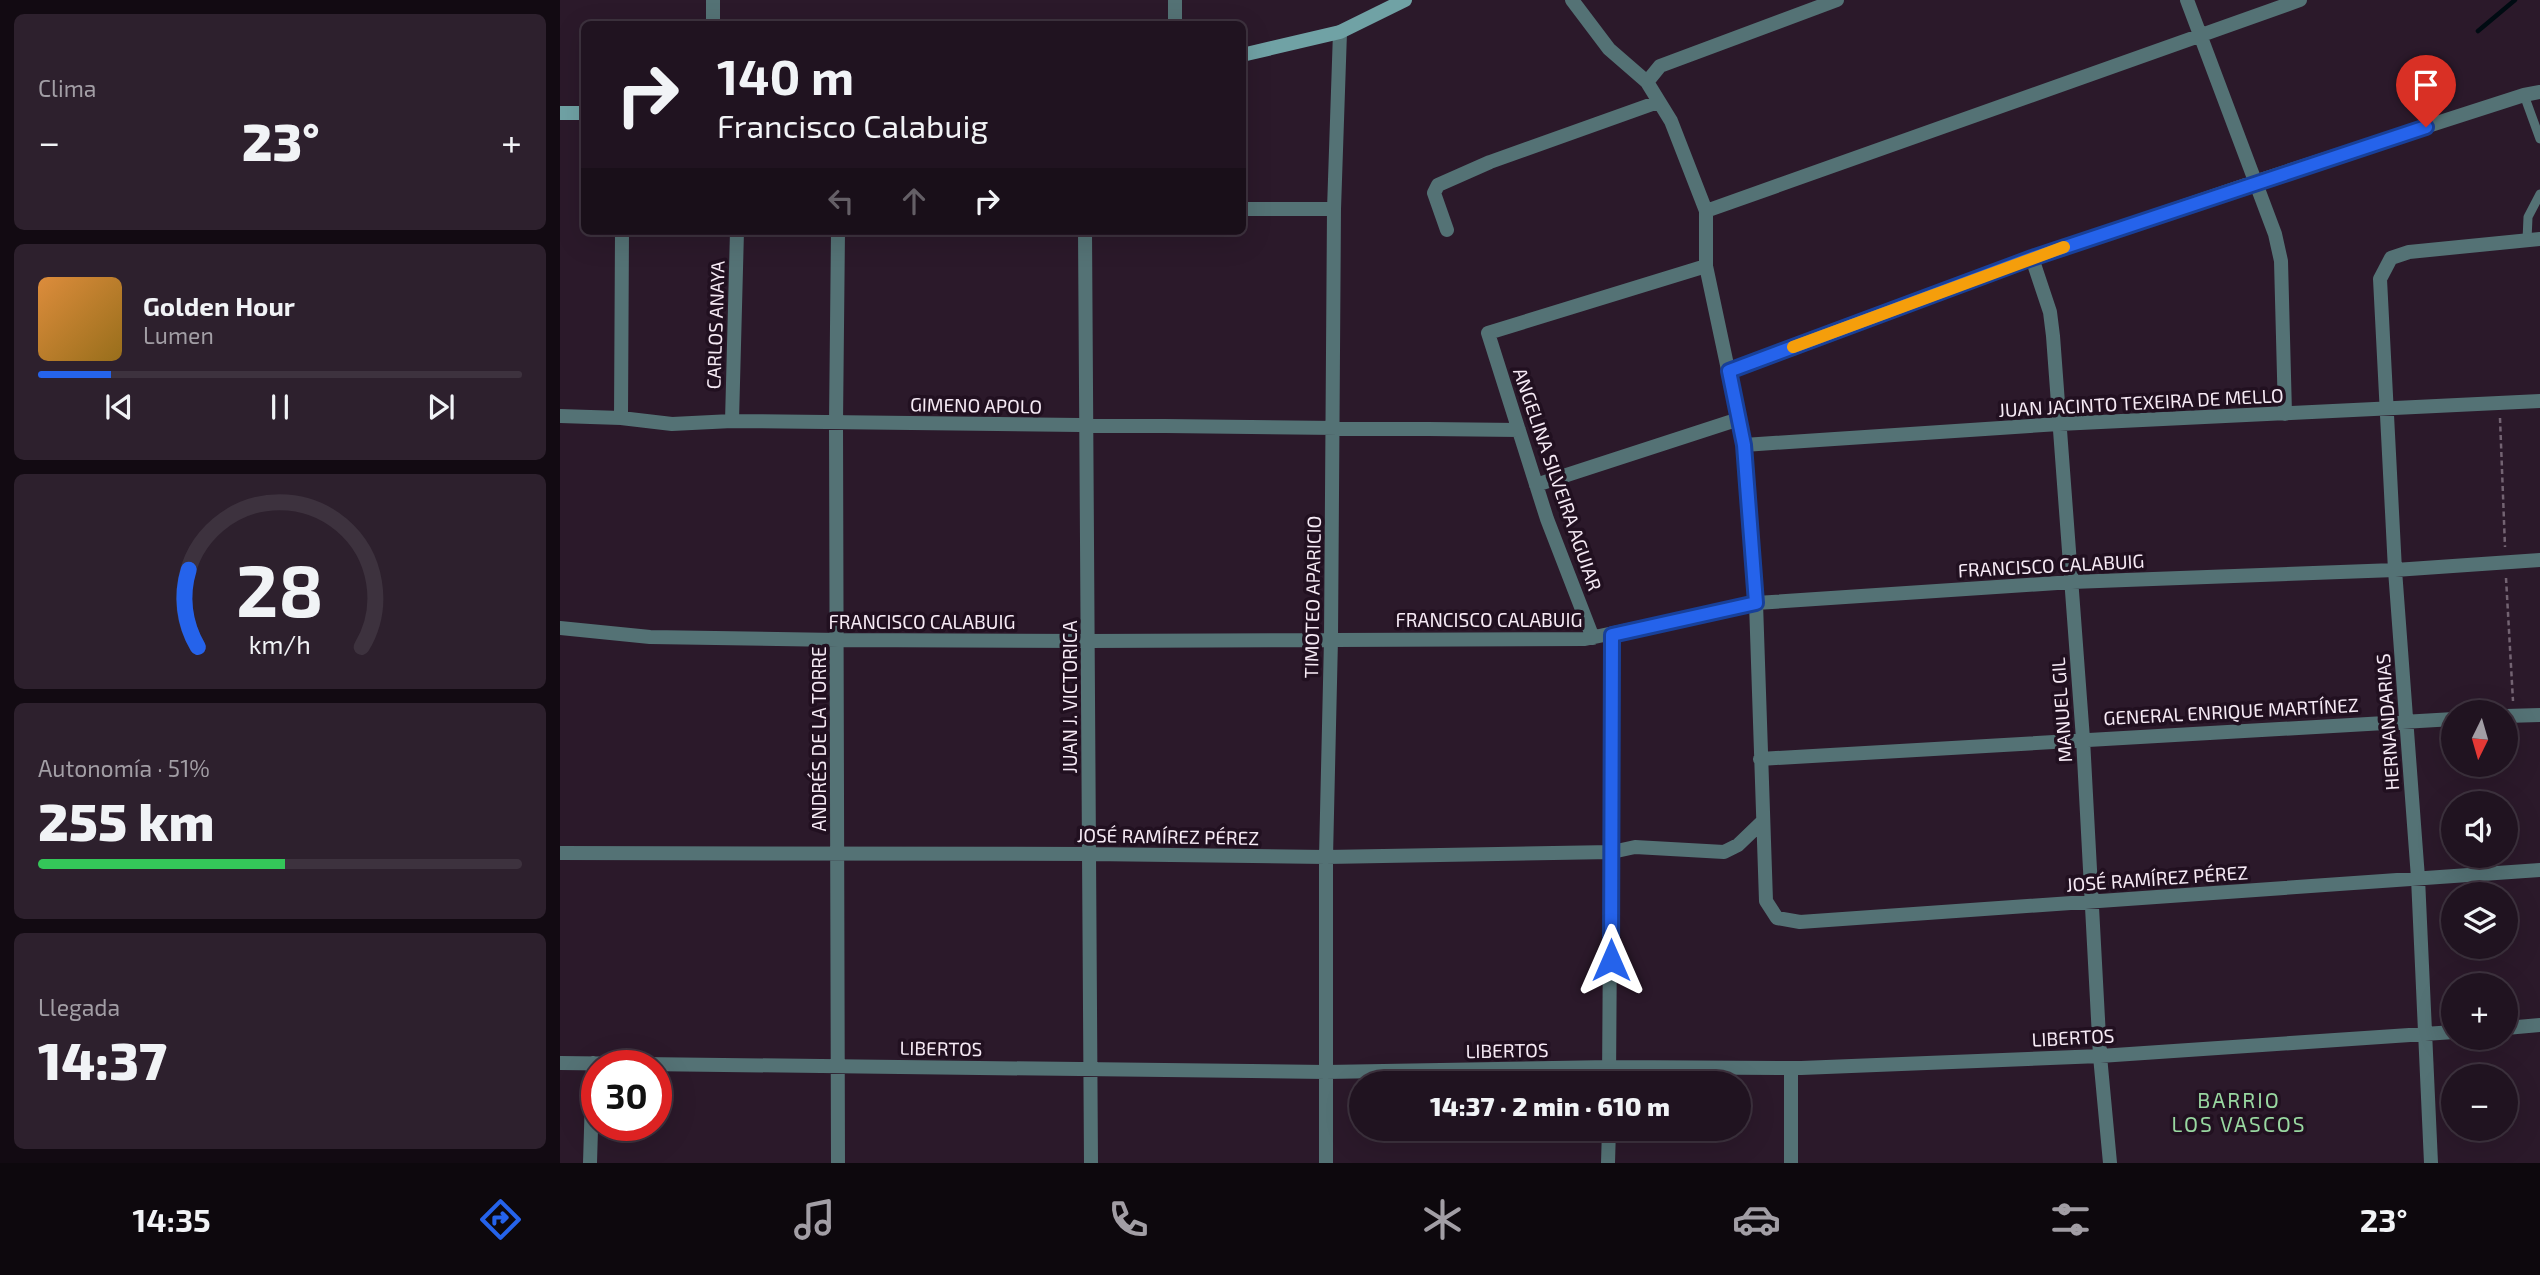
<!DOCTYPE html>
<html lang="es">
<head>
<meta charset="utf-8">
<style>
  body { margin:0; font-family:"Exo 2",sans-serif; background:#2d202d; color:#f1f3f6; height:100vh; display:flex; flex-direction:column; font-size:26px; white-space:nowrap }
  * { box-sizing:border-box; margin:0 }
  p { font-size:23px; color:#a29ea5 }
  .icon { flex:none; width:38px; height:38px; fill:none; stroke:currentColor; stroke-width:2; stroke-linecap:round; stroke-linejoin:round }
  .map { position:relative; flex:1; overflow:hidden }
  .side { display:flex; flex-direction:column; gap:14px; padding:14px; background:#120a12; width:560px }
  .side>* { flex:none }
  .banner { position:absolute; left:21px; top:21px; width:665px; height:214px; border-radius:10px; box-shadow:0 7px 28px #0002,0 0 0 2px #3d323e; background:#201320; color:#f1f3f6; overflow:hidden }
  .needle { width:46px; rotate:185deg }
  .tools { position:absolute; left:1881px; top:700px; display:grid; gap:14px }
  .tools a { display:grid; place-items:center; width:77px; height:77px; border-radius:50%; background:#201320; box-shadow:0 7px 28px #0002,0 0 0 2px #3d323e; font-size:35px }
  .speed { position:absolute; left:21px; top:1050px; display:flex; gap:14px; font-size:35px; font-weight:700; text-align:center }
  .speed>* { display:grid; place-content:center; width:91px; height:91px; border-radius:50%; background:#201320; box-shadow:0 7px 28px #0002,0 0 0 2px #3d323e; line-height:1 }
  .speed .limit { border:10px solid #d22; background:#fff; color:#111 }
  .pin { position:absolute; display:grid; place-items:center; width:60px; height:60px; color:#fff; margin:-72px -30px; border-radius:50% 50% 50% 0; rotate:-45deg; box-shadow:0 0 7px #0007 }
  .pin .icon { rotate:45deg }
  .me { position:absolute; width:77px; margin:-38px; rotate:0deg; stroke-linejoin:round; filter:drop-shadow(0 0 5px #0008) }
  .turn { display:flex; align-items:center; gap:24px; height:147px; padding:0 21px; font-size:32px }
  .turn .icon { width:91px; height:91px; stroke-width:2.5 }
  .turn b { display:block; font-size:49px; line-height:60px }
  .lanes { display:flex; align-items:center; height:66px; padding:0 21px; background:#0003; justify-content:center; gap:35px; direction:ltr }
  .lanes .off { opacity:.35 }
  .big { font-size:52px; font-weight:800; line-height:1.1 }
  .side .card { flex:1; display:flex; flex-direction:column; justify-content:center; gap:10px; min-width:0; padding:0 24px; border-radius:10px; background:#2d202d }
  .side .dial { align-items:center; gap:0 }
  .dial svg { height:182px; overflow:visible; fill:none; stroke:#3d323e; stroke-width:7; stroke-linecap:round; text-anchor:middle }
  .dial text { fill:#f1f3f6; stroke:none }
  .song { display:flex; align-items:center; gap:21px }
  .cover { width:84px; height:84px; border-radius:10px; background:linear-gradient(135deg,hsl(30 70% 55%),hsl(40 70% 35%)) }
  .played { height:7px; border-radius:4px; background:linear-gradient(90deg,#2563eb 15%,#3d323e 15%) }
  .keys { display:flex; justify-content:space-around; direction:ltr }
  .heat { display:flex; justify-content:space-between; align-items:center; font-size:38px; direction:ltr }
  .charge { height:10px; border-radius:5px; background:linear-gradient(90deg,#34c759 51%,#3d323e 0) }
  .trip { position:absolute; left:789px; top:1071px; width:402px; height:70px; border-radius:35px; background:#201320; box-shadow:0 7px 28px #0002,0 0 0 2px #3d323e; font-weight:800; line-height:70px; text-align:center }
  .tabs { display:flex; height:112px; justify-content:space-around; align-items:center; background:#0d080d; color:#a29ea5 }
  .tabs .icon { width:49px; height:49px }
  .tabs .active { color:#2563eb }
  .tabs b { font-size:32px; color:#f1f3f6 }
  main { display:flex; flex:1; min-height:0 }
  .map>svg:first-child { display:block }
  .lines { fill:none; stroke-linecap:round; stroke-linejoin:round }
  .stream { stroke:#000b12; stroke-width:4.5 }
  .path { stroke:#736372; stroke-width:2.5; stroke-dasharray:5 3.5; stroke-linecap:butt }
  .lane { stroke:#547275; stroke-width:9 }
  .street { stroke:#547275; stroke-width:14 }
  .secondary { stroke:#70a2a5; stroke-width:14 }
  .route-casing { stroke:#184099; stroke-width:18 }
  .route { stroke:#2563eb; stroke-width:12 }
  .slow { stroke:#f59e0b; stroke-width:12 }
  .labels { text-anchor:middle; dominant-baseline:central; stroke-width:7; stroke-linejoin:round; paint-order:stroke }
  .street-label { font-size:19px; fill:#f6eaf5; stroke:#211020 }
  .neighbourhood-label { font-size:21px; letter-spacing:2px; fill:#99d8a1; stroke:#211020 }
</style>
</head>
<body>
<main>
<section class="side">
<div class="card"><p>Clima</p>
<div class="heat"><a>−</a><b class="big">23°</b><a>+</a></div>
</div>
<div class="card">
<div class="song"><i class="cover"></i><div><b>Golden Hour</b><p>Lumen</p></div></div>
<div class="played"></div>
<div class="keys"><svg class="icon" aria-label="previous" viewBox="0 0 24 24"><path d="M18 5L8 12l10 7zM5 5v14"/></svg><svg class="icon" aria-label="pause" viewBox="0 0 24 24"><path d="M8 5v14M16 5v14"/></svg><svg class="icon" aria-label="next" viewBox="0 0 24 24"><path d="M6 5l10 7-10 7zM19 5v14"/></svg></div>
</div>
<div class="card dial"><svg viewBox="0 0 100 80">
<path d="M14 69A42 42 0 1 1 86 69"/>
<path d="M14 69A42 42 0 0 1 10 35" stroke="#2563eb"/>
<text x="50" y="56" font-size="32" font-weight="700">28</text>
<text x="50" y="72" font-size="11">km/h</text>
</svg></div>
<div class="card"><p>Autonomía · 51%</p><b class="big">255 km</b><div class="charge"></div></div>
<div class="card"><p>Llegada</p><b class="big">14:37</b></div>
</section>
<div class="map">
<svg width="1980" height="1163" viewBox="0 0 1980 1163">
  <rect width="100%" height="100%" fill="#2b192a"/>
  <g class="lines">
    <!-- stream -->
    <path class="stream" d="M1918,31l37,-31"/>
    <!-- path -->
    <path class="path" d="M1940,418l5,129
      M1946,578l7,123"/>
    <!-- lane -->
    <path class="lane" d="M1964,95l16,44
      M1967,240l1,-23 12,-23"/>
    <!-- street -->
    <path class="street" d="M1012,0l37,49 38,33 24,39 35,90v55l38,179 12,158 10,298 11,17 23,4 740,-52
      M1627,0l88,234 6,27 4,153
      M153,24v-24
      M615,24v-24
      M1087,82l13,-16 177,-66
      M682,209h92
      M1146,211l594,-211
      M887,230l-13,-37 4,-8 52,-23 168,-60
      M278,231l-2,192 2,740
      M525,231l6,932
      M1472,258l18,54 3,24 30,403 17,317 10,107
      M1169,371l303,-113 222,-76 270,-87 16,-3
      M0,416l61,2 51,6 60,-3 787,9
      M61,418l1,-187
      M172,421l5,-190
      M1184,445l315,-21 481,-23
      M976,485l203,-66
      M0,628l90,9 188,3 250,1 497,-2 171,-36 316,-21 323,-12 145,-10
      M1033,638l-46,-119 -59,-186 218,-67
      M1946,716l34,-1
      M1200,759l694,-40
      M0,853l530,1 236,3 286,-5 23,-5 89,5 14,-7 25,-24
      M1946,1028l34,-3
      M0,1063l766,9 284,-5 191,1 299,-12 354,-24
      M1231,1068v95
      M1049,1083l3,-448
      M30,1163l3,-100
      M766,1163v-306l5,-218 3,-430 6,-177
      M1048,1163l1,-34
      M1871,1163l-13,-285 -23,-308 -15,-291 11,-21 18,-6 131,-13"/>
    <!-- secondary -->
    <path class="secondary" d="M682,55l98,-23 65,-32
      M0,113h24"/>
  </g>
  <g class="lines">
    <defs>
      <path id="route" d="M1051,960l1,-325 144,-32 -12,-158 -15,-74 303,-113 394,-131"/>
    </defs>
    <!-- route casing -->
    <use href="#route" class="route-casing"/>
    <!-- route -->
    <use href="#route" class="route"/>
    <!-- slow -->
    <path class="slow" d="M1233,347l271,-100"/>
  </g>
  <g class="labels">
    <!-- street labels -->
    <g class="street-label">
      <text transform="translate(155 325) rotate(-88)">CARLOS ANAYA</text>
      <text transform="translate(1581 402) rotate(-3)">JUAN JACINTO TEXEIRA DE MELLO</text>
      <text transform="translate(416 405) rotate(1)">GIMENO APOLO</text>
      <text transform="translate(998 479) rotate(71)">ANGELINA SILVEIRA AGUIAR</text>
      <text transform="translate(1491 565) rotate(-3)">FRANCISCO CALABUIG</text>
      <text transform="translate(752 597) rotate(-89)">TIMOTEO APARICIO</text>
      <text x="929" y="619">FRANCISCO CALABUIG</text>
      <text x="362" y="621">FRANCISCO CALABUIG</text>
      <text transform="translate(509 697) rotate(-90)">JUAN J. VICTORICA</text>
      <text transform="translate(1501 710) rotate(-94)">MANUEL GIL</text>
      <text transform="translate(1671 711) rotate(-3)">GENERAL ENRIQUE MARTÍNEZ</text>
      <text transform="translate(1827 722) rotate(-94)">HERNANDARIAS</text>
      <text transform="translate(258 739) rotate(-90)">ANDRÉS DE LA TORRE</text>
      <text transform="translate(608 836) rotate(1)">JOSÉ RAMÍREZ PÉREZ</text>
      <text transform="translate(1597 878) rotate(-4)">JOSÉ RAMÍREZ PÉREZ</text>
      <text transform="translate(1513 1037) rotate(-3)">LIBERTOS</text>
      <text transform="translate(381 1048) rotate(1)">LIBERTOS</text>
      <text transform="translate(947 1050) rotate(-1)">LIBERTOS</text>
    </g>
    <!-- neighbourhood labels -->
    <g class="neighbourhood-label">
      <text x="1679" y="1099">BARRIO<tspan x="1679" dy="24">LOS VASCOS</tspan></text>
    </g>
  </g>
</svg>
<div class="tools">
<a><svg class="needle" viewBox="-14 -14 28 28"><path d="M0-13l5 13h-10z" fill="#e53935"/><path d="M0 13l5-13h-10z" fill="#a29ea5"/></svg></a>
<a><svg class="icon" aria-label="sound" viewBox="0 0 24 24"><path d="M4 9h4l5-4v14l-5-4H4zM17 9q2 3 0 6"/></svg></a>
<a><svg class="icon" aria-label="layers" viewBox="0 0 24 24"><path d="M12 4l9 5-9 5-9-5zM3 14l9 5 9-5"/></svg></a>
<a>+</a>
<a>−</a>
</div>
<div class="speed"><div class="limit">30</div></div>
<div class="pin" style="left:1866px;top:127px;background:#d93025"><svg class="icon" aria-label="arrive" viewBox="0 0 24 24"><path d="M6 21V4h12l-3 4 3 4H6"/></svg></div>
<svg class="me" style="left:1051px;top:960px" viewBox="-20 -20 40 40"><path d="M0-17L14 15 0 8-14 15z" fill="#2563eb" stroke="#fff" stroke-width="4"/></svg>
<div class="trip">14:37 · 2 min · 610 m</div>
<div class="banner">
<div class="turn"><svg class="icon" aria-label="right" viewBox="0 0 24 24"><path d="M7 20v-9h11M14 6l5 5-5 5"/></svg><div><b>140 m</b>Francisco Calabuig</div></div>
<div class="lanes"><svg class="icon off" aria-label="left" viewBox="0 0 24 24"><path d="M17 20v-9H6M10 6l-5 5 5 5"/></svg><svg class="icon off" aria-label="ahead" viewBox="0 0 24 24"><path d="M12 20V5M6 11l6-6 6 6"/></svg><svg class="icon" aria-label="right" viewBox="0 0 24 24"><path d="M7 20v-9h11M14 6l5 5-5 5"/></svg></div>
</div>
</div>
</main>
<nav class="tabs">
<b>14:35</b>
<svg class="icon active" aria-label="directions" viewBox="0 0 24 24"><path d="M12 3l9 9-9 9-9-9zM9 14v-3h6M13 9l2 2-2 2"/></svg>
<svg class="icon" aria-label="music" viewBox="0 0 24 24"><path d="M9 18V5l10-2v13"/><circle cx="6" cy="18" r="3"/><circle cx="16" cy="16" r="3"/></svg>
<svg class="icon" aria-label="phone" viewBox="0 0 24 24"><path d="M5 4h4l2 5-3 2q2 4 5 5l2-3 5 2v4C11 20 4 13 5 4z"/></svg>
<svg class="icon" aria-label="climate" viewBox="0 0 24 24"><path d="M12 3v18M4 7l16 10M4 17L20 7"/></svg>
<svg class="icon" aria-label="car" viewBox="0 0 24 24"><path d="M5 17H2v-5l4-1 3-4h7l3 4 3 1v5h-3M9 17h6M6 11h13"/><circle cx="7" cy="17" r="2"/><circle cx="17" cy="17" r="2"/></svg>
<svg class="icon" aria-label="filters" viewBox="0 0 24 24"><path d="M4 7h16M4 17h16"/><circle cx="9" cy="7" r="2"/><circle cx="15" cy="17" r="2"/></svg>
<b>23°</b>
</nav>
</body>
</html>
